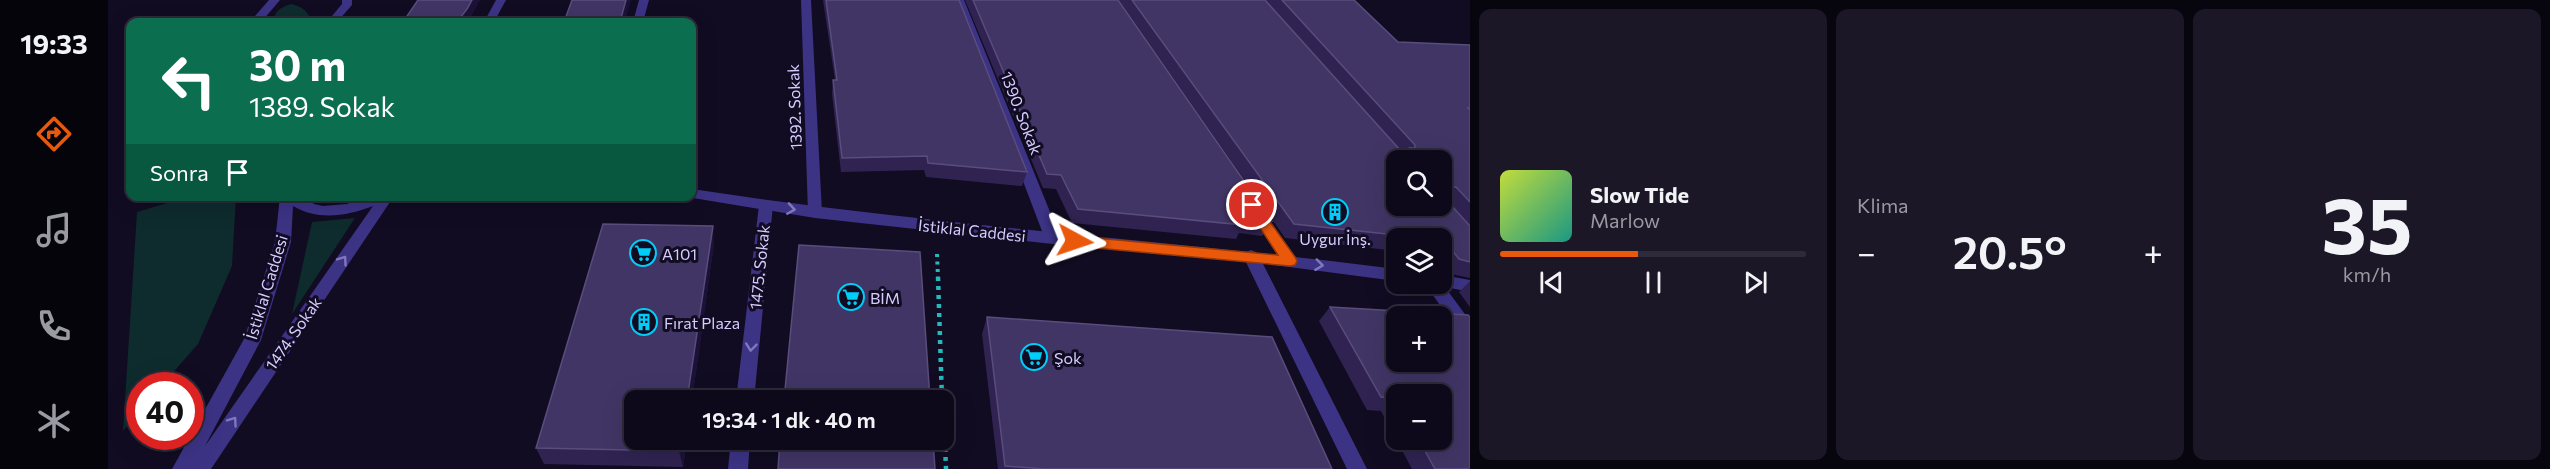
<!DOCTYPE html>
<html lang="tr">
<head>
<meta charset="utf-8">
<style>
  body { margin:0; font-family:Commissioner,sans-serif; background:#1b1727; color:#f1f3f6; height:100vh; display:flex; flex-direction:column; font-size:22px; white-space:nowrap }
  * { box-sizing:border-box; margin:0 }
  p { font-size:20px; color:#9a9aa2 }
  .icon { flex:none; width:33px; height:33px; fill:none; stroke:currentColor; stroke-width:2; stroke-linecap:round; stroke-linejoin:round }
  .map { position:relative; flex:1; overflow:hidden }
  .side { display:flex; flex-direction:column; gap:9px; padding:9px; background:#07050e; width:1080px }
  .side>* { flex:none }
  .top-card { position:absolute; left:18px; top:18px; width:570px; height:183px; border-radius:12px; box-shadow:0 6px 24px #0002,0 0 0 2px #2d2a39; background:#0b6e4f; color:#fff; overflow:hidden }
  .fabs { position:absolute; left:1278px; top:150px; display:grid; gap:12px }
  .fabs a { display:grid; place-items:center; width:66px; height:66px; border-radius:12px; background:#0d091a; box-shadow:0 6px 24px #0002,0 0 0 2px #2d2a39; font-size:30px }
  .speed { position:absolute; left:18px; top:372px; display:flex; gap:12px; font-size:30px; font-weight:700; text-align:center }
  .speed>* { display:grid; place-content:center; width:78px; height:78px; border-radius:50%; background:#0d091a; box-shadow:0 6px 24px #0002,0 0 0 2px #2d2a39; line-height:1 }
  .speed .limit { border:9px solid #d22; background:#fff; color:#111 }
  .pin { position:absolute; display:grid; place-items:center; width:51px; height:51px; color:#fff; margin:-26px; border:3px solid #fff; border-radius:50%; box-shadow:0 2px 6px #0007 }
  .me { position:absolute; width:66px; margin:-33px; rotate:95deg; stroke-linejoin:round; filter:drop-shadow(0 0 4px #0008) }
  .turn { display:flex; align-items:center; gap:21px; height:126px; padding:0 24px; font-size:27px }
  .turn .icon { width:78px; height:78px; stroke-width:2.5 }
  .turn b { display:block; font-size:42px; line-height:51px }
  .then { display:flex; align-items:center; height:57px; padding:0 24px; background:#0003; gap:12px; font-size:22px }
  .big { font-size:45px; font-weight:600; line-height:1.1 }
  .side .tile { flex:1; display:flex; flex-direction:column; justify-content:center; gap:9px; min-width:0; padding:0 21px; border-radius:12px; background:#1b1727 }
  .side .dial { align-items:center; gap:0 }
  .dial b { font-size:78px; line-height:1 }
  .song { display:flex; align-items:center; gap:18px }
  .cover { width:72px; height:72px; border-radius:9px; background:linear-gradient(135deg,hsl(70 70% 55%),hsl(170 70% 35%)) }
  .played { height:6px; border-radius:3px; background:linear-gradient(90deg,#ea580c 45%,#2d2a39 45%) }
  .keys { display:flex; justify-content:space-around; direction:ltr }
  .heat { display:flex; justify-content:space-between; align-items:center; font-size:33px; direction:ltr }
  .side .tiles { flex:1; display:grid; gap:9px; grid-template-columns:repeat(3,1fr) }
  .trip { position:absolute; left:516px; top:390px; width:330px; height:60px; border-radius:12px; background:#0d091a; box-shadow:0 6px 24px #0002,0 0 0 2px #2d2a39; font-weight:600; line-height:60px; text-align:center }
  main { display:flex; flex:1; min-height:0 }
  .tabs { display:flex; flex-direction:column; width:108px; justify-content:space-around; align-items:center; background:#05040a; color:#9a9aa2 }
  .tabs .icon { width:42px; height:42px }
  .tabs .active { color:#ea580c }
  .tabs b { font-size:27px; color:#f1f3f6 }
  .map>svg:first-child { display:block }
  .green { fill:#0e2b2d }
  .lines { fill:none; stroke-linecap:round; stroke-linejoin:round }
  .path-far1 { stroke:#24b9bb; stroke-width:4; stroke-dasharray:3 4.5; stroke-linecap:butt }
  .path { stroke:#24b9bb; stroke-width:4.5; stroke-dasharray:4 5; stroke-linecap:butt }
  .service { fill:#3c3385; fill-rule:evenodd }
  .minor { fill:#3c3385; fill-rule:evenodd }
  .tertiary { fill:#3c3385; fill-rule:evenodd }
  .wall { fill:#302352; fill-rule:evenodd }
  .shaded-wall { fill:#1c1237 }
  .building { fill:#413565; stroke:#594d7d; stroke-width:1.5; fill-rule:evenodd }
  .oneway { stroke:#8178bc }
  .route { fill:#ea580c; stroke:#983908; stroke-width:1.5 }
  .labels { text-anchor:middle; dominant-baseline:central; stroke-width:6; stroke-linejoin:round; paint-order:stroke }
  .street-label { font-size:16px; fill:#d6cdff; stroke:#110c22 }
  .poi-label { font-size:16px; fill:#d6cdff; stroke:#110c22; text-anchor:start }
</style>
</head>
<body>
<main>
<nav class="tabs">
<b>19:33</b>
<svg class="icon active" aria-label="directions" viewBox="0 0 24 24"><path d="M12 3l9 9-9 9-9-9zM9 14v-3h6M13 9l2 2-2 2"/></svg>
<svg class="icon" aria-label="music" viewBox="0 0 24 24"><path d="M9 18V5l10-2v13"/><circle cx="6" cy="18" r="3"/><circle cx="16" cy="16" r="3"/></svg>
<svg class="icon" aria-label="phone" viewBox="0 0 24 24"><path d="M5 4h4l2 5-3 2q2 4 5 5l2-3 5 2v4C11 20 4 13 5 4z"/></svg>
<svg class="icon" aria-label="climate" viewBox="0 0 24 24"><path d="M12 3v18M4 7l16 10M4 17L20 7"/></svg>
</nav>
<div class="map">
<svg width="1362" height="469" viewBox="0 0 1362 469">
  <rect width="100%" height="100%" fill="#110c22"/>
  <!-- green -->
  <path class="green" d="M184,4c10,3 14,6 19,15l-3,3h-34c-1,-11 9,-16 18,-18z
    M80,197h48l-4,69 -34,78 -36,41 -22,1 -1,25 -16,20 14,-219z
    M247,218l-63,96 20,-92z"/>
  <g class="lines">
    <!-- path-far1 -->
    <path class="path-far1" d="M829,254l1,24"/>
    <!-- path -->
    <path class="path" d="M830,277l4,123
      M836,421l2,48"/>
    <!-- service -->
    <path class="service" d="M1143,250l5,2 3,4 108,213h-20l-104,-213 3,-4z"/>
    <!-- minor -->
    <path class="minor" d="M388,0h10l-12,22h-10z
      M531,0h10l-6,22h-10z
      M693,0h10l11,213 -7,5 -7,-5z
      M846,0h10l97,239 -3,4h-10l-3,-4z
      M658,200l7,5 -19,195h-18l23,-195z
      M1148,206l5,1 34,50 3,4 -3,4h-10l-36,-54z
      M1334,283l28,38v20l-6,-2 -39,-55z
      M623,440h19l-2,29h-20z"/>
    <!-- tertiary -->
    <path class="tertiary" d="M161,0h11l-17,20h-8v-4z
      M234,0h10v5l-15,17h-10l15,-18z
      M584,189c234,36 470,50 704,80v12l-145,-19 -198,-18 -238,-26 -128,-21 5,-1z
      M172,196h21l13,8 9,2 24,-2 21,-8h26l-183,273h-39l72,-130 31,-97zM185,206c25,15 54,10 80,0l-168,240 56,-106 30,-98z
      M1334,275l28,5v12l-34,-7 -1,-1h7z"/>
  </g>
  <!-- wall -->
  <path class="wall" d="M715,0h136l68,172 -5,14 -96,-9 -2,-7 -83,2 -9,-78 1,-14h2z
    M857,0h153l154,221 -10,15 -23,-3 -3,6 -164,-16 -16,-34 -13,-1z
    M1011,0h235l44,42 72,3v233l-24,-5 -4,-6v-29h-46v13l-111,-13z
    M606,243l-22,157h-58v40h53l-4,27 -139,-3 -8,-16z
    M1362,281v26l-11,-15z
    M1222,307l140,162h-58l-31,-58 -14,-1 -48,-89zM1288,394l46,46h-46z
    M879,317l345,152h-334l-16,-135z"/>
  <!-- shaded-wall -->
  <path class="shaded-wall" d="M364,0h8l-10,19 -2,3h-11z
    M518,0h5l-6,22h-5z
    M1348,187l-12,14 -2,1v-12z
    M605,226l1,17 -22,157h-5z
    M573,440h6l-4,27 -4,-16z"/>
  <!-- building -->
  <path class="building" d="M310,0h54l-5,9 -10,13h-54z
    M464,0h54l-6,22h-56z
    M718,0h133l68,172 -99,-9 -1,-7 -85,2 -9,-78h4z
    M865,0h145l154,221 -32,-3 4,7 -166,-16 -17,-34 -14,-1z
    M1024,0h133l136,151 5,1 3,-4h6v-3l-133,-145h72l44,42 72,3v63h-2l2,2v92l-14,-15 -14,3v-30h-46v46h46v-11l28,31v36l-11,-3 -14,-18 -3,-1v-2h-18l-130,-14z
    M495,224l110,2 -26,174h-53v40h47l-2,11 -143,-3z
    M691,245l121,7 10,148h-146z
    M1222,307l138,8 2,2v152h-35l-16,-29h23v-46h-46v6l-1,-2 -14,-1zM1288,316h46v46h-46z
    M879,317l285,20 60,132h-288l-39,-3z
    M672,440h153l2,29h-157z"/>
  <!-- one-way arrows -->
  <defs><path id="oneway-chevron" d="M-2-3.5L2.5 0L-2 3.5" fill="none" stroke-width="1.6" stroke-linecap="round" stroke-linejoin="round" transform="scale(1.5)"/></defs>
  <g class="oneway">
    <use href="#oneway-chevron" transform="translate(683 209) rotate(9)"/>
    <use href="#oneway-chevron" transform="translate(235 260) rotate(-55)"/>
    <use href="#oneway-chevron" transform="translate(1211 265) rotate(7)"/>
    <use href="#oneway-chevron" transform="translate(643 347) rotate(96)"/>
    <use href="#oneway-chevron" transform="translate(125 421) rotate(-55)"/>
  </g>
  <!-- route -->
  <path class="route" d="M1144,201l4,1 39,55 2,4 -2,4 -5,1 -215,-20 -7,-5 7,-5 203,19 -33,-50z"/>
  <!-- icons -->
  <defs>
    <symbol id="building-ring" viewBox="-11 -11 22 22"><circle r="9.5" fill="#110c22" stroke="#00cdf8" stroke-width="1.5"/><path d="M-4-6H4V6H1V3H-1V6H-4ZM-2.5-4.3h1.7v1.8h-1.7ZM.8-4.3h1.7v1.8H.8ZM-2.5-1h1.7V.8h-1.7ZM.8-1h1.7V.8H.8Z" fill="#00cdf8"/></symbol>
    <symbol id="supermarket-ring" viewBox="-11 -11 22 22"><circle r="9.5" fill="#110c22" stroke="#00cdf8" stroke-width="1.5"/><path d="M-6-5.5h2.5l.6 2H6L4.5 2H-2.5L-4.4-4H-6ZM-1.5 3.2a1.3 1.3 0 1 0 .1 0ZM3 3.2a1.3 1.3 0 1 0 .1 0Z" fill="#00cdf8"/></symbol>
  </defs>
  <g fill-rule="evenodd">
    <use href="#building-ring" x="1212" y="197" width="30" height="30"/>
    <use href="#supermarket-ring" x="520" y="238" width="30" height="30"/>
    <use href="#supermarket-ring" x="728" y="282" width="30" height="30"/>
    <use href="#building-ring" x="521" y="307" width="30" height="30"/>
    <use href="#supermarket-ring" x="911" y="342" width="30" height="30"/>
  </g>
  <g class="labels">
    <!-- street labels -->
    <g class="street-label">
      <text transform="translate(686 107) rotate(-92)">1392. Sokak</text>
      <text transform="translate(914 113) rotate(69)">1390. Sokak</text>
      <text transform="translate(864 230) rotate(6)">İstiklal Caddesi</text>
      <text transform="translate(651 267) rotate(-84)">1475. Sokak</text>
      <text transform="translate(158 287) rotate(-73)">İstiklal Caddesi</text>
      <text transform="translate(185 333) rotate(-55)">1474. Sokak</text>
    </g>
    <!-- poi labels -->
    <g class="poi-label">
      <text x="1227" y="238" text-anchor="middle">Uygur İnş.</text>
      <text x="554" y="253">A101</text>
      <text x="762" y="297">BİM</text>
      <text x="556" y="322">Fırat Plaza</text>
      <text x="946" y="357">Şok</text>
    </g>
  </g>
</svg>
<div class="fabs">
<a><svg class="icon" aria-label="search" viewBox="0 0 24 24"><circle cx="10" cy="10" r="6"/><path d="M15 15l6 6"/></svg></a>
<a><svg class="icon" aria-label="layers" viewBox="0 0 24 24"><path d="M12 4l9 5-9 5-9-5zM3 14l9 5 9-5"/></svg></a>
<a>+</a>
<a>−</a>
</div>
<div class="speed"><div class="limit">40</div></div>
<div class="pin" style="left:1144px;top:205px;background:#d93025"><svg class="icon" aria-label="arrive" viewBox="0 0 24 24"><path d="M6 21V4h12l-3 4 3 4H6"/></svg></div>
<svg class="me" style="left:967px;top:241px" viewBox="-20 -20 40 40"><path d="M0-17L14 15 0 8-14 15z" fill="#ea580c" stroke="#fff" stroke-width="4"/></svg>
<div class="trip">19:34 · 1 dk · 40 m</div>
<div class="top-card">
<div class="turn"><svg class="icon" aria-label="left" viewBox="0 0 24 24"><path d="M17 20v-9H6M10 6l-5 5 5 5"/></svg><div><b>30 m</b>1389. Sokak</div></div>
<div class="then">Sonra<svg class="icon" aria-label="arrive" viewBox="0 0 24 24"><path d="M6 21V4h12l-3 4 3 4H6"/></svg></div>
</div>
</div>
<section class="side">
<div class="tiles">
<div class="tile">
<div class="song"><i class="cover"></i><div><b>Slow Tide</b><p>Marlow</p></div></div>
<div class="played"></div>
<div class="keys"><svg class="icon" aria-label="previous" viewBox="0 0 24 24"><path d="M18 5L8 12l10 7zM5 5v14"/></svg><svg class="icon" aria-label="pause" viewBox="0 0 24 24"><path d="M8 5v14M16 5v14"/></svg><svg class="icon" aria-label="next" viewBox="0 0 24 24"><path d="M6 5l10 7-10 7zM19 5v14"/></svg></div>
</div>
<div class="tile"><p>Klima</p>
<div class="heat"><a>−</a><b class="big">20.5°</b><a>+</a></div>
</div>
<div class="tile dial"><b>35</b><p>km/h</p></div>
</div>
</section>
</main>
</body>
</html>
